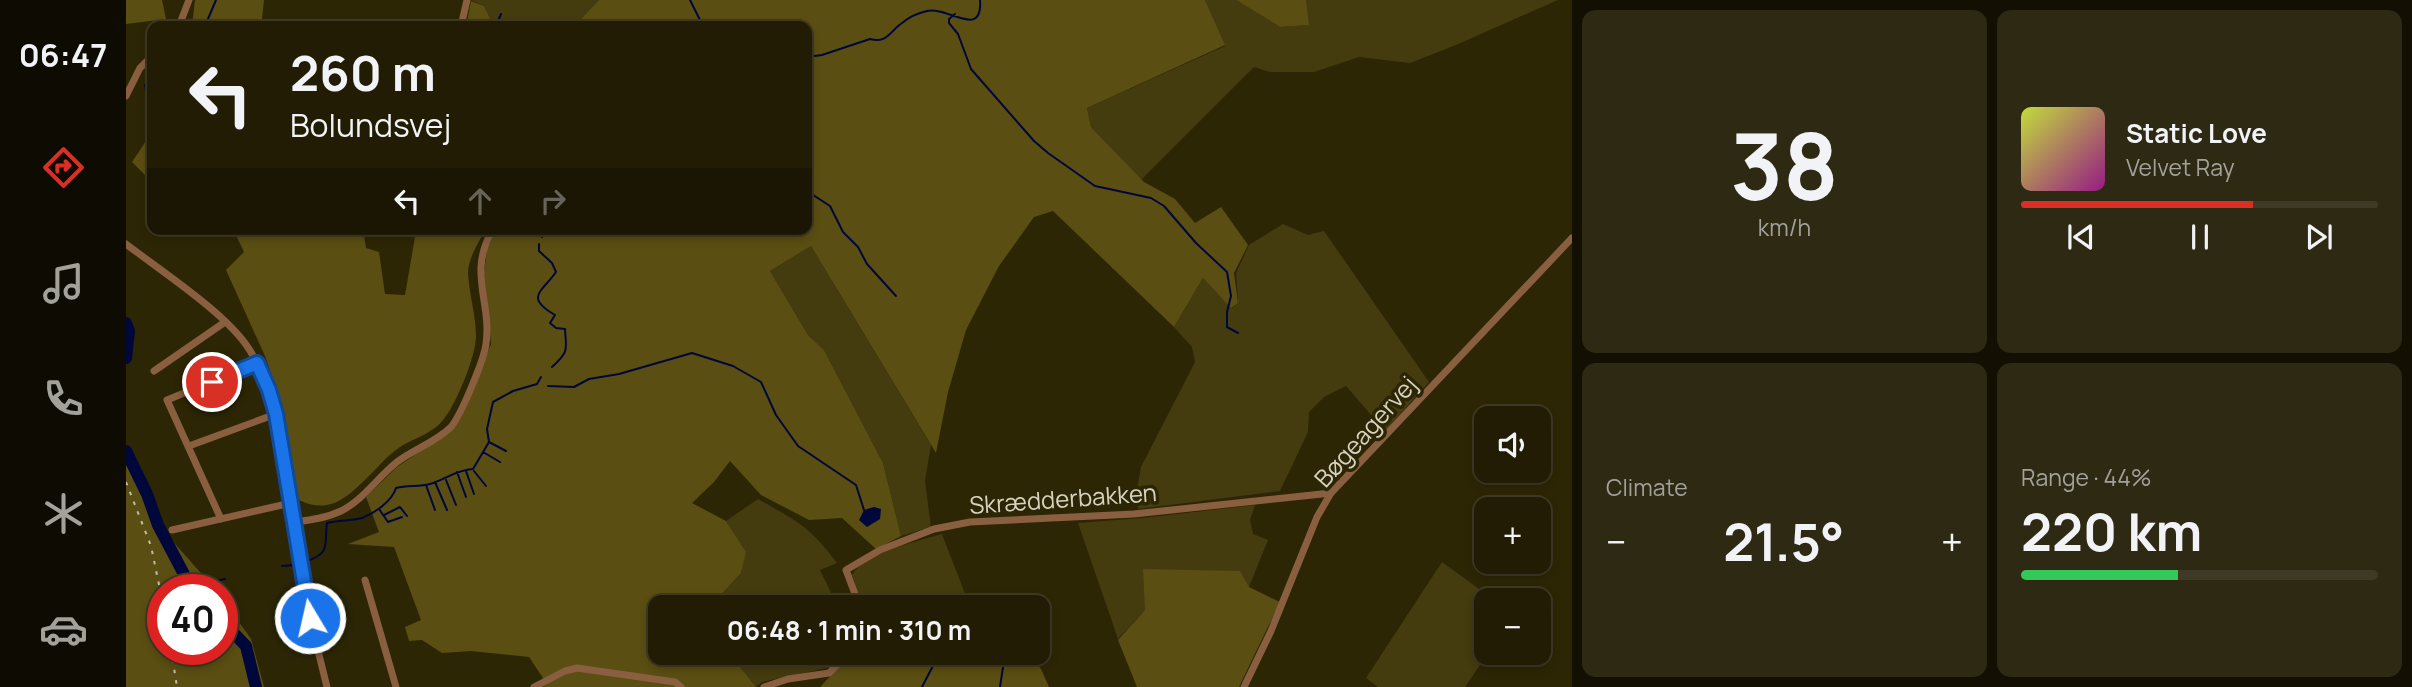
<!DOCTYPE html>
<html lang="en">
<head>
<meta charset="utf-8">
<style>
  body { margin:0; font-family:Manrope,sans-serif; background:#2e2913; color:#f1f3f6; height:100vh; display:flex; flex-direction:column; font-size:26px; white-space:nowrap }
  * { box-sizing:border-box; margin:0 }
  p { font-size:23px; color:#a2a19a }
  .icon { flex:none; width:38px; height:38px; fill:none; stroke:currentColor; stroke-width:2; stroke-linecap:round; stroke-linejoin:round }
  .map { position:relative; flex:1; overflow:hidden }
  .details { display:flex; flex-direction:column; gap:10px; padding:10px; background:#130f02; width:840px }
  .details>* { flex:none }
  .hud { position:absolute; left:21px; top:21px; width:665px; height:214px; border-radius:14px; box-shadow:0 4px 10px #0003,0 0 0 2px #3f3a26; background:#221c04; color:#f1f3f6; overflow:hidden }
  .tools { position:absolute; left:1348px; top:406px; display:grid; gap:14px }
  .tools a { display:grid; place-items:center; width:77px; height:77px; border-radius:14px; background:#221c04; box-shadow:0 4px 10px #0003,0 0 0 2px #3f3a26; font-size:35px }
  .speed { position:absolute; left:21px; top:574px; display:flex; gap:14px; font-size:35px; font-weight:700; text-align:center }
  .speed>* { display:grid; place-content:center; width:91px; height:91px; border-radius:50%; background:#221c04; box-shadow:0 4px 10px #0003,0 0 0 2px #3f3a26; line-height:1 }
  .speed .limit { border:10px solid #d22; background:#fff; color:#111 }
  .pin { position:absolute; display:grid; place-items:center; width:60px; height:60px; color:#fff; margin:-30px; border:4px solid #fff; border-radius:50%; box-shadow:0 2px 7px #0007 }
  .me { position:absolute; width:77px; margin:-38px; rotate:351deg; stroke-linejoin:round; filter:drop-shadow(0 0 5px #0008) }
  .turn { display:flex; align-items:center; gap:24px; height:147px; padding:0 28px; font-size:32px }
  .turn .icon { width:91px; height:91px; stroke-width:2.5 }
  .turn b { display:block; font-size:49px; line-height:60px }
  .lanes { display:flex; align-items:center; height:66px; padding:0 28px; background:#0003; justify-content:center; gap:35px; direction:ltr }
  .lanes .off { opacity:.35 }
  .big { font-size:52px; font-weight:700; line-height:1.1 }
  .details .widget { flex:1; display:flex; flex-direction:column; justify-content:center; gap:10px; min-width:0; padding:0 24px; border-radius:14px; background:#2e2913 }
  .details .dial { align-items:center; gap:0 }
  .dial b { font-size:91px; line-height:1 }
  .song { display:flex; align-items:center; gap:21px }
  .cover { width:84px; height:84px; border-radius:10px; background:linear-gradient(135deg,hsl(70 70% 55%),hsl(310 70% 35%)) }
  .played { height:7px; border-radius:4px; background:linear-gradient(90deg,#d93025 65%,#3f3a26 65%) }
  .keys { display:flex; justify-content:space-around; direction:ltr }
  .heat { display:flex; justify-content:space-between; align-items:center; font-size:38px; direction:ltr }
  .charge { height:10px; border-radius:5px; background:linear-gradient(90deg,#34c759 44%,#3f3a26 0) }
  .details .tiles { flex:1; display:grid; gap:10px; grid-template-columns:repeat(2,1fr) }
  .trip { position:absolute; left:522px; top:595px; width:402px; height:70px; border-radius:14px; background:#221c04; box-shadow:0 4px 10px #0003,0 0 0 2px #3f3a26; font-weight:700; line-height:70px; text-align:center }
  main { display:flex; flex:1; min-height:0 }
  .menu { display:flex; flex-direction:column; width:126px; justify-content:space-around; align-items:center; background:#0e0b02; color:#a2a19a }
  .menu .icon { width:49px; height:49px }
  .menu .current { color:#d93025 }
  .menu b { font-size:32px; color:#f1f3f6 }
  .map>svg:first-child { display:block }
  .green { fill:#443b0f }
  .forest { fill:#5a4e12 }
  .water { fill:#00073a }
  .lines { fill:none; stroke-linecap:round; stroke-linejoin:round }
  .stream { stroke:#00073a; stroke-width:2 }
  .river { stroke:#00073a; stroke-width:12 }
  .minor { stroke:#895f40; stroke-width:7 }
  .rail { stroke:#c1bda9; stroke-width:2; stroke-dasharray:3.5 7; stroke-linecap:butt }
  .route-casing { stroke:#114b97; stroke-width:18 }
  .route { stroke:#1a73e8; stroke-width:12 }
  .labels { text-anchor:middle; dominant-baseline:central; stroke-width:7; stroke-linejoin:round; paint-order:stroke }
  .street-label { font-size:24px; fill:#d6d3c1; stroke:#2d2605 }
</style>
</head>
<body>
<main>
<nav class="menu">
<b>06:47</b>
<svg class="icon current" aria-label="directions" viewBox="0 0 24 24"><path d="M12 3l9 9-9 9-9-9zM9 14v-3h6M13 9l2 2-2 2"/></svg>
<svg class="icon" aria-label="music" viewBox="0 0 24 24"><path d="M9 18V5l10-2v13"/><circle cx="6" cy="18" r="3"/><circle cx="16" cy="16" r="3"/></svg>
<svg class="icon" aria-label="phone" viewBox="0 0 24 24"><path d="M5 4h4l2 5-3 2q2 4 5 5l2-3 5 2v4C11 20 4 13 5 4z"/></svg>
<svg class="icon" aria-label="climate" viewBox="0 0 24 24"><path d="M12 3v18M4 7l16 10M4 17L20 7"/></svg>
<svg class="icon" aria-label="car" viewBox="0 0 24 24"><path d="M5 17H2v-5l4-1 3-4h7l3 4 3 1v5h-3M9 17h6M6 11h13"/><circle cx="7" cy="17" r="2"/><circle cx="17" cy="17" r="2"/></svg>
</nav>
<div class="map">
<svg width="1446" height="687" viewBox="0 0 1446 687">
  <rect width="100%" height="100%" fill="#2d2605"/>
  <!-- green -->
  <path class="green" d="M345,0h128l-25,26h-80l-10,-20z
    M1079,0h31l44,27 28,-2 -2,-25h252l-102,45 -46,18 -51,-6 -45,15h-44l-16,-5 -113,113 -50,-53 -4,-19 138,-62z
    M1157,224l25,11 16,-4 105,151 -44,49 -39,-45 -22,11 -15,15 -1,20 -28,59 -142,18 -1,-20 4,-22 54,-105 -3,-15 -18,-20 29,-49 29,30 6,-5 -2,-30 13,-28z
    M685,246l120,199 -6,36 6,46 -30,9 -18,-73 -59,-113 -16,-15 -38,-64z
    M632,499c37,21 53,28 79,64l-17,7 18,37h-128l31,-34 4,-21 -19,-31z
    M1129,505l-5,15 3,14 15,6 -19,47 -104,23 -27,29 -40,-116 64,-5z
    M816,534l28,73h-20l-13,-8 -46,8h-27l-12,-32c11,-22 67,-34 90,-41z
    M1316,562l52,38h-8v53h2l-23,34h-87l-12,-9z
    M603,653h116l-13,14 -70,15 -6,5z"/>
  <!-- forest -->
  <path class="forest" d="M0,0h36l4,19 -40,5z
    M69,0h69l-2,19 9,7h-79z
    M473,0h606l20,45 -138,63 4,19 53,55 31,17 20,24 26,-16 27,38 -14,28 4,30 -7,5 -28,-30 -29,49 -121,-116 -19,6 -35,49 -33,64 -18,62 -12,61 -125,-207 -41,25 38,64 16,15 59,113 18,73 -25,13 -34,-31 -33,2 -48,-25 -31,-34 -16,21 -22,21 34,18 20,31 -5,21 -31,34h-50v46h69l27,34h-214l5,-3 -18,-27 -58,-6 -29,2 -20,-13 -13,1 -4,-14 16,-7 -27,-73 -46,-3 31,-12 -13,-35 31,-30 56,-38 7,-10 31,-75 -7,-71 3,-23 9,-21h311v-203h-233z
    M1110,0h70l3,25 -29,2z
    M345,1l13,5 10,20h-28z
    M26,132v50l-20,-20z
    M107,229h130l3,19 13,4 6,42 20,1 11,-64 70,-2c-7,12 -18,30 -18,44 1,21 8,42 8,63 0,20 -20,69 -33,84 -9,12 -27,18 -40,25 -11,7 -20,16 -28,25 -23,22 -42,47 -76,30l-18,-98 -16,-46 -39,-86 18,-18z
    M0,444l35,79 15,22 40,45h-53v59h59v-51l29,41 13,48h-138z
    M1017,569l97,2 9,16 31,15 -41,85h-102l-19,-47 27,-30z
    M811,599l13,8h-59l7,-2z
    M726,653h176l13,16 8,18h-229z"/>
  <!-- water -->
  <path class="water" d="M748,507l7,2 -1,10 -13,8 -8,-7 5,-10z"/>
  <g class="lines">
    <!-- stream -->
    <path class="stream" d="M564,0l13,26
      M829,14l-6,5v4l9,11 13,35 63,72 14,12 47,33 56,12 13,8 32,37 31,29 4,24 -4,16v15l11,6
      M79,26l11,-26
      M370,26l5,-12
      M681,57l15,-2 48,-16c17,5 20,-8 32,-16 6,-5 16,-10 25,-12 21,-5 56,29 53,-11
      M26,80l-7,5 7,34
      M26,129v1
      M26,150l-6,9 6,7
      M26,181l-3,4 3,5
      M681,191l23,15 13,26 15,15 9,17 29,32
      M23,221l3,-2
      M416,237l4,-8
      M413,244v7l13,12 4,9c-14,20 -32,25 -1,43l-5,8 6,5 9,1c1,20 5,22 -13,38
      M422,386l26,1 15,-8 30,-5 73,-21 41,13 28,16 15,33 22,31 58,39 8,25
      M363,442l17,9
      M357,452l17,10
      M340,471l8,23
      M348,471l12,15
      M331,472l9,25
      M320,480l10,25
      M309,482l12,28
      M300,485l9,25
      M253,509l9,13 14,-5
      M258,515l16,-8 7,9
      M181,561c24,-8 17,-16 20,-38 12,-3 24,-2 35,-5 13,-5 30,-17 34,-30 12,-3 23,-1 34,-4 16,-5 26,-14 43,-15l16,-27 -2,-13 6,-27 20,-11 24,-7 4,-7
      M156,566l13,-1
      M72,585l27,-6
      M796,687l13,-25 13,-9
      M874,687l3,-20 5,-14"/>
    <!-- river -->
    <path class="river" d="M0,323l3,8 -3,27
      M0,451l21,43 11,31 28,53 21,12
      M96,617l3,7 21,22 10,41"/>
    <!-- minor -->
    <path class="minor" d="M53,26l10,-26
      M335,26l6,-26
      M0,96l14,-28 12,-12
      M0,244c35,27 100,69 123,105 13,20 21,42 27,65l34,204 17,69
      M28,371l71,-49
      M63,446l87,-32
      M95,519l-54,-119 90,-37
      M169,522c15,-2 31,-4 46,-11 22,-11 37,-34 56,-49 17,-13 39,-20 54,-35 10,-12 33,-67 35,-83 6,-43 -19,-71 7,-115
      M46,530l119,-27
      M239,580l31,107
      M734,607l-14,-37 34,-20 54,-21 36,-7 164,-8 197,-21
      M408,687l31,-16 12,-3 98,14 6,5
      M638,687l24,-8 41,-6 20,-20
      M1118,687l27,-56 46,-114 14,-24 241,-255"/>
    <!-- rail -->
    <path class="rail" d="M0,482l25,64 12,58
      M45,649l6,38"/>
  </g>
  <g class="lines">
    <defs>
      <path id="route" d="M86,382l45,-19 12,27 7,24 34,204"/>
    </defs>
    <!-- route casing -->
    <use href="#route" class="route-casing"/>
    <!-- route -->
    <use href="#route" class="route"/>
  </g>
  <g class="labels">
    <!-- street labels -->
    <g class="street-label">
      <text transform="translate(1239 431) rotate(-48)">Bøgeagervej</text>
      <text transform="translate(937 498) rotate(-4)">Skrædderbakken</text>
    </g>
  </g>
</svg>
<div class="tools">
<a><svg class="icon" aria-label="sound" viewBox="0 0 24 24"><path d="M4 9h4l5-4v14l-5-4H4zM17 9q2 3 0 6"/></svg></a>
<a>+</a>
<a>−</a>
</div>
<div class="speed"><div class="limit">40</div></div>
<div class="pin" style="left:86px;top:382px;background:#d93025"><svg class="icon" aria-label="arrive" viewBox="0 0 24 24"><path d="M6 21V4h12l-3 4 3 4H6"/></svg></div>
<svg class="me" style="left:184px;top:618px" viewBox="-20 -20 40 40"><circle r="17" fill="#1a73e8" stroke="#fff" stroke-width="3"/><path d="M0-11L8 9 0 5-8 9z" fill="#fff"/></svg>
<div class="trip">06:48 · 1 min · 310 m</div>
<div class="hud">
<div class="turn"><svg class="icon" aria-label="left" viewBox="0 0 24 24"><path d="M17 20v-9H6M10 6l-5 5 5 5"/></svg><div><b>260 m</b>Bolundsvej</div></div>
<div class="lanes"><svg class="icon" aria-label="left" viewBox="0 0 24 24"><path d="M17 20v-9H6M10 6l-5 5 5 5"/></svg><svg class="icon off" aria-label="ahead" viewBox="0 0 24 24"><path d="M12 20V5M6 11l6-6 6 6"/></svg><svg class="icon off" aria-label="right" viewBox="0 0 24 24"><path d="M7 20v-9h11M14 6l5 5-5 5"/></svg></div>
</div>
</div>
<section class="details">
<div class="tiles">
<div class="widget dial"><b>38</b><p>km/h</p></div>
<div class="widget">
<div class="song"><i class="cover"></i><div><b>Static Love</b><p>Velvet Ray</p></div></div>
<div class="played"></div>
<div class="keys"><svg class="icon" aria-label="previous" viewBox="0 0 24 24"><path d="M18 5L8 12l10 7zM5 5v14"/></svg><svg class="icon" aria-label="pause" viewBox="0 0 24 24"><path d="M8 5v14M16 5v14"/></svg><svg class="icon" aria-label="next" viewBox="0 0 24 24"><path d="M6 5l10 7-10 7zM19 5v14"/></svg></div>
</div>
<div class="widget"><p>Climate</p>
<div class="heat"><a>−</a><b class="big">21.5°</b><a>+</a></div>
</div>
<div class="widget"><p>Range · 44%</p><b class="big">220 km</b><div class="charge"></div></div>
</div>
</section>
</main>
</body>
</html>
